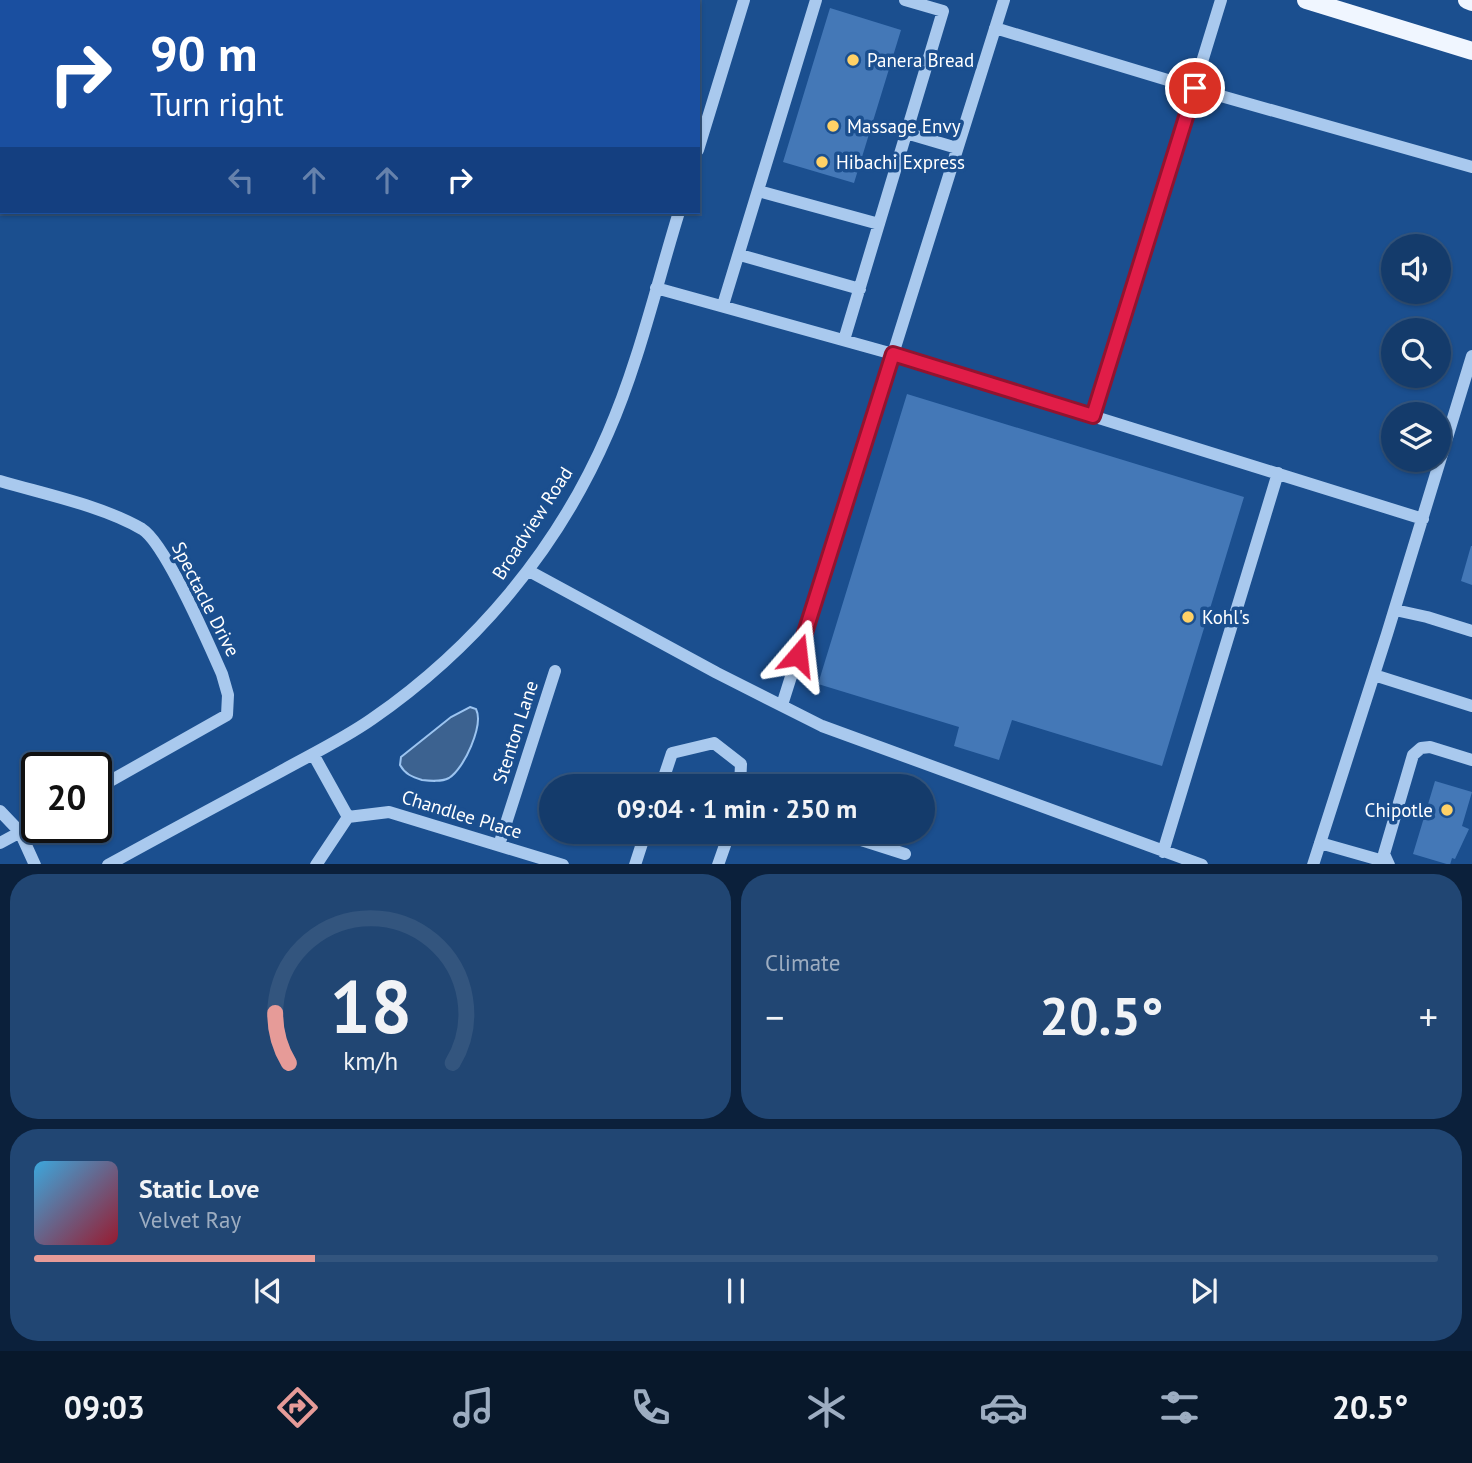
<!DOCTYPE html>
<html lang="en">
<head>
<meta charset="utf-8">
<style>
  body { margin:0; font-family:"PT Sans",sans-serif; background:#214673; color:#f1f3f6; height:100vh; display:flex; flex-direction:column; font-size:26px; white-space:nowrap }
  * { box-sizing:border-box; margin:0 }
  p { font-size:23px; color:#9dadc1 }
  .icon { flex:none; width:38px; height:38px; fill:none; stroke:currentColor; stroke-width:2; stroke-linecap:round; stroke-linejoin:round }
  .map { position:relative; height:864px; overflow:hidden }
  .drawer { display:flex; flex-direction:column; gap:10px; padding:10px; background:#0b203b; flex:1 }
  .drawer>* { flex:none }
  .hud { position:absolute; left:0px; top:0px; width:700px; height:214px; box-shadow:0 2px 5px #0004,0 0 0 2px #33557e; background:#1a4fa0; color:#fff; overflow:hidden }
  .tools { position:absolute; left:1381px; top:234px; display:grid; gap:14px }
  .tools a { display:grid; place-items:center; width:70px; height:70px; border-radius:50%; background:#143b6b; box-shadow:0 2px 5px #0004,0 0 0 2px #33557e; font-size:35px }
  .speed { position:absolute; left:21px; top:752px; display:flex; gap:14px; font-size:35px; font-weight:700; text-align:center }
  .speed>* { display:grid; place-content:center; width:91px; height:91px; border-radius:50%; background:#143b6b; box-shadow:0 2px 5px #0004,0 0 0 2px #33557e; line-height:1 }
  .speed .limit { border:4px solid #111; border-radius:10px; background:#fff; color:#111 }
  .pin { position:absolute; display:grid; place-items:center; width:60px; height:60px; color:#fff; margin:-30px; border:4px solid #fff; border-radius:50%; box-shadow:0 2px 7px #0007 }
  .me { position:absolute; width:77px; margin:-38px; rotate:17deg; stroke-linejoin:round; filter:drop-shadow(0 0 5px #0008) }
  .turn { display:flex; align-items:center; gap:24px; height:147px; padding:0 35px; font-size:32px }
  .turn .icon { width:91px; height:91px; stroke-width:2.5 }
  .turn b { display:block; font-size:49px; line-height:60px }
  .lanes { display:flex; align-items:center; height:66px; padding:0 35px; background:#0003; justify-content:center; gap:35px; direction:ltr }
  .lanes .off { opacity:.35 }
  .big { font-size:52px; font-weight:600; line-height:1.1 }
  .drawer .card { flex:1; display:flex; flex-direction:column; justify-content:center; gap:10px; min-width:0; padding:0 24px; border-radius:28px; background:#214673 }
  .drawer .dial { align-items:center; gap:0 }
  .dial svg { height:182px; overflow:visible; fill:none; stroke:#33557e; stroke-width:7; stroke-linecap:round; text-anchor:middle }
  .dial text { fill:#f1f3f6; stroke:none }
  .song { display:flex; align-items:center; gap:21px }
  .cover { width:84px; height:84px; border-radius:10px; background:linear-gradient(135deg,hsl(200 70% 55%),hsl(350 70% 35%)) }
  .played { height:7px; border-radius:4px; background:linear-gradient(90deg,#e69b98 20%,#33557e 20%) }
  .keys { display:flex; justify-content:space-around; direction:ltr }
  .heat { display:flex; justify-content:space-between; align-items:center; font-size:38px; direction:ltr }
  .drawer .tiles { flex:1; display:grid; gap:10px; grid-template-columns:1fr 1fr }
  .card:last-child { grid-column:span 2 }
  .trip { position:absolute; left:539px; top:774px; width:396px; height:70px; border-radius:35px; background:#143b6b; box-shadow:0 2px 5px #0004,0 0 0 2px #33557e; font-weight:600; line-height:70px; text-align:center }
  .tab-bar { display:flex; height:112px; justify-content:space-around; align-items:center; background:#08182b; color:#9dadc1 }
  .tab-bar .icon { width:49px; height:49px }
  .tab-bar .on { color:#e69b98 }
  .tab-bar b { font-size:32px; color:#f1f3f6 }
  .map>svg:first-child { display:block }
  .water { fill:#3c6290; stroke:#9cc4f0; stroke-width:2 }
  .building { fill:#4478b7 }
  .lines { fill:none; stroke-linecap:round; stroke-linejoin:round }
  .minor { stroke:#a9c9ee; stroke-width:12 }
  .major { stroke:#f0f6ff; stroke-width:18 }
  .route-casing { stroke:#92132f; stroke-width:18 }
  .route { stroke:#e11d48; stroke-width:12 }
  .poi-dot { fill:#ffd166; stroke:#1b4f8f; stroke-width:2.5 }
  .labels { text-anchor:middle; dominant-baseline:central; stroke-width:7; stroke-linejoin:round; paint-order:stroke }
  .poi-label { font-size:19px; fill:#fff; stroke:#1b4f8f; text-anchor:start }
  .street-label { font-size:19px; fill:#fff; stroke:#1b4f8f }
</style>
</head>
<body>
<div class="map">
<svg width="1472" height="865" viewBox="0 0 1472 865">
  <rect width="100%" height="100%" fill="#1b4f8f"/>
  <!-- water -->
  <path class="water" d="M470,707l6,2c8,16 -12,60 -27,69 -8,4 -18,3 -27,2 -10,-3 -17,-6 -22,-15l1,-8 50,-40z"/>
  <!-- building -->
  <path class="building" d="M830,8l71,22 -47,153 -71,-21z
    M907,394l337,103 -82,269 -150,-46 -13,40 -45,-14 5,-19 -141,-43z
    M1471,546h1v39l-11,-4z
    M1435,781l37,11 -10,34 7,3 -14,30 -3,-1 -2,7 -37,-11z"/>
  <g class="lines">
    <!-- minor -->
    <path class="minor" d="M352,0l6,2
      M412,2l1,-2
      M473,2l1,-2
      M653,2l1,-2
      M995,28l219,66 258,73
      M906,133l51,15
      M698,150l46,-150
      M758,191l121,33
      M740,255l120,34
      M656,288l237,66 111,-354
      M723,305l93,-305
      M844,340l99,-329 -38,-11
      M1093,417l128,-417
      M0,481c44,13 103,25 142,48 24,15 67,116 80,145l6,21 -1,20 -131,74
      M529,571l188,102 105,53 380,139
      M1395,610l32,7 45,14
      M1374,675l98,31
      M782,705l111,-351 530,165
      M313,754l35,63
      M661,786l11,-33 42,-10 27,21 -1,22
      M0,811l20,21 15,33
      M833,831l72,23
      M0,843l37,-20
      M1320,843l67,19
      M499,845l56,-174
      M1163,852l115,-379
      M108,865c56,-31 112,-61 168,-91 32,-18 66,-34 96,-55 104,-72 186,-170 236,-286 30,-68 49,-150 71,-221
      M316,865l32,-48 41,-5 174,53
      M635,865l11,-34
      M718,865l12,-34
      M1313,865l74,-231 85,-278
      M1389,865l-5,-11 29,-99 8,-7 9,-1 42,13"/>
    <!-- major -->
    <path class="major" d="M1306,0l166,51
      M1467,0l5,2"/>
  </g>
  <g class="lines">
    <defs>
      <path id="route" d="M798,655l95,-301 200,62 102,-328"/>
    </defs>
    <!-- route casing -->
    <use href="#route" class="route-casing"/>
    <!-- route -->
    <use href="#route" class="route"/>
  </g>
  <!-- markers -->
  <g class="poi-dot">
    <circle cx="853" cy="60" r="7"/>
    <circle cx="833" cy="126" r="7"/>
    <circle cx="822" cy="162" r="7"/>
    <circle cx="1188" cy="617" r="7"/>
    <circle cx="1447" cy="810" r="7"/>
  </g>
  <g class="labels">
    <!-- poi labels -->
    <g class="poi-label">
      <text x="867" y="60">Panera Bread</text>
      <text x="847" y="126">Massage Envy</text>
      <text x="836" y="162">Hibachi Express</text>
      <text x="1202" y="617">Kohl's</text>
      <text x="1433" y="810" text-anchor="end">Chipotle</text>
    </g>
    <!-- street labels -->
    <g class="street-label">
      <text transform="translate(532 523) rotate(-57)">Broadview Road</text>
      <text transform="translate(206 599) rotate(63)">Spectacle Drive</text>
      <text transform="translate(515 732) rotate(-72)">Stenton Lane</text>
      <text transform="translate(462 814) rotate(17)">Chandlee Place</text>
    </g>
  </g>
</svg>
<div class="tools">
<a><svg class="icon" aria-label="sound" viewBox="0 0 24 24"><path d="M4 9h4l5-4v14l-5-4H4zM17 9q2 3 0 6"/></svg></a>
<a><svg class="icon" aria-label="search" viewBox="0 0 24 24"><circle cx="10" cy="10" r="6"/><path d="M15 15l6 6"/></svg></a>
<a><svg class="icon" aria-label="layers" viewBox="0 0 24 24"><path d="M12 4l9 5-9 5-9-5zM3 14l9 5 9-5"/></svg></a>
</div>
<div class="speed"><div class="limit">20</div></div>
<div class="pin" style="left:1195px;top:88px;background:#d93025"><svg class="icon" aria-label="arrive" viewBox="0 0 24 24"><path d="M6 21V4h12l-3 4 3 4H6"/></svg></div>
<svg class="me" style="left:798px;top:655px" viewBox="-20 -20 40 40"><path d="M0-17L14 15 0 8-14 15z" fill="#e11d48" stroke="#fff" stroke-width="4"/></svg>
<div class="trip">09:04 · 1 min · 250 m</div>
<div class="hud">
<div class="turn"><svg class="icon" aria-label="right" viewBox="0 0 24 24"><path d="M7 20v-9h11M14 6l5 5-5 5"/></svg><div><b>90 m</b>Turn right</div></div>
<div class="lanes"><svg class="icon off" aria-label="left" viewBox="0 0 24 24"><path d="M17 20v-9H6M10 6l-5 5 5 5"/></svg><svg class="icon off" aria-label="ahead" viewBox="0 0 24 24"><path d="M12 20V5M6 11l6-6 6 6"/></svg><svg class="icon off" aria-label="ahead" viewBox="0 0 24 24"><path d="M12 20V5M6 11l6-6 6 6"/></svg><svg class="icon" aria-label="right" viewBox="0 0 24 24"><path d="M7 20v-9h11M14 6l5 5-5 5"/></svg></div>
</div>
</div>
<section class="drawer">
<div class="tiles">
<div class="card dial"><svg viewBox="0 0 100 80">
<path d="M14 69A42 42 0 1 1 86 69"/>
<path d="M14 69A42 42 0 0 1 8 47" stroke="#e69b98"/>
<text x="50" y="56" font-size="32" font-weight="700">18</text>
<text x="50" y="72" font-size="11">km/h</text>
</svg></div>
<div class="card"><p>Climate</p>
<div class="heat"><a>−</a><b class="big">20.5°</b><a>+</a></div>
</div>
<div class="card">
<div class="song"><i class="cover"></i><div><b>Static Love</b><p>Velvet Ray</p></div></div>
<div class="played"></div>
<div class="keys"><svg class="icon" aria-label="previous" viewBox="0 0 24 24"><path d="M18 5L8 12l10 7zM5 5v14"/></svg><svg class="icon" aria-label="pause" viewBox="0 0 24 24"><path d="M8 5v14M16 5v14"/></svg><svg class="icon" aria-label="next" viewBox="0 0 24 24"><path d="M6 5l10 7-10 7zM19 5v14"/></svg></div>
</div>
</div>
</section>
<nav class="tab-bar">
<b>09:03</b>
<svg class="icon on" aria-label="directions" viewBox="0 0 24 24"><path d="M12 3l9 9-9 9-9-9zM9 14v-3h6M13 9l2 2-2 2"/></svg>
<svg class="icon" aria-label="music" viewBox="0 0 24 24"><path d="M9 18V5l10-2v13"/><circle cx="6" cy="18" r="3"/><circle cx="16" cy="16" r="3"/></svg>
<svg class="icon" aria-label="phone" viewBox="0 0 24 24"><path d="M5 4h4l2 5-3 2q2 4 5 5l2-3 5 2v4C11 20 4 13 5 4z"/></svg>
<svg class="icon" aria-label="climate" viewBox="0 0 24 24"><path d="M12 3v18M4 7l16 10M4 17L20 7"/></svg>
<svg class="icon" aria-label="car" viewBox="0 0 24 24"><path d="M5 17H2v-5l4-1 3-4h7l3 4 3 1v5h-3M9 17h6M6 11h13"/><circle cx="7" cy="17" r="2"/><circle cx="17" cy="17" r="2"/></svg>
<svg class="icon" aria-label="filters" viewBox="0 0 24 24"><path d="M4 7h16M4 17h16"/><circle cx="9" cy="7" r="2"/><circle cx="15" cy="17" r="2"/></svg>
<b>20.5°</b>
</nav>
</body>
</html>
